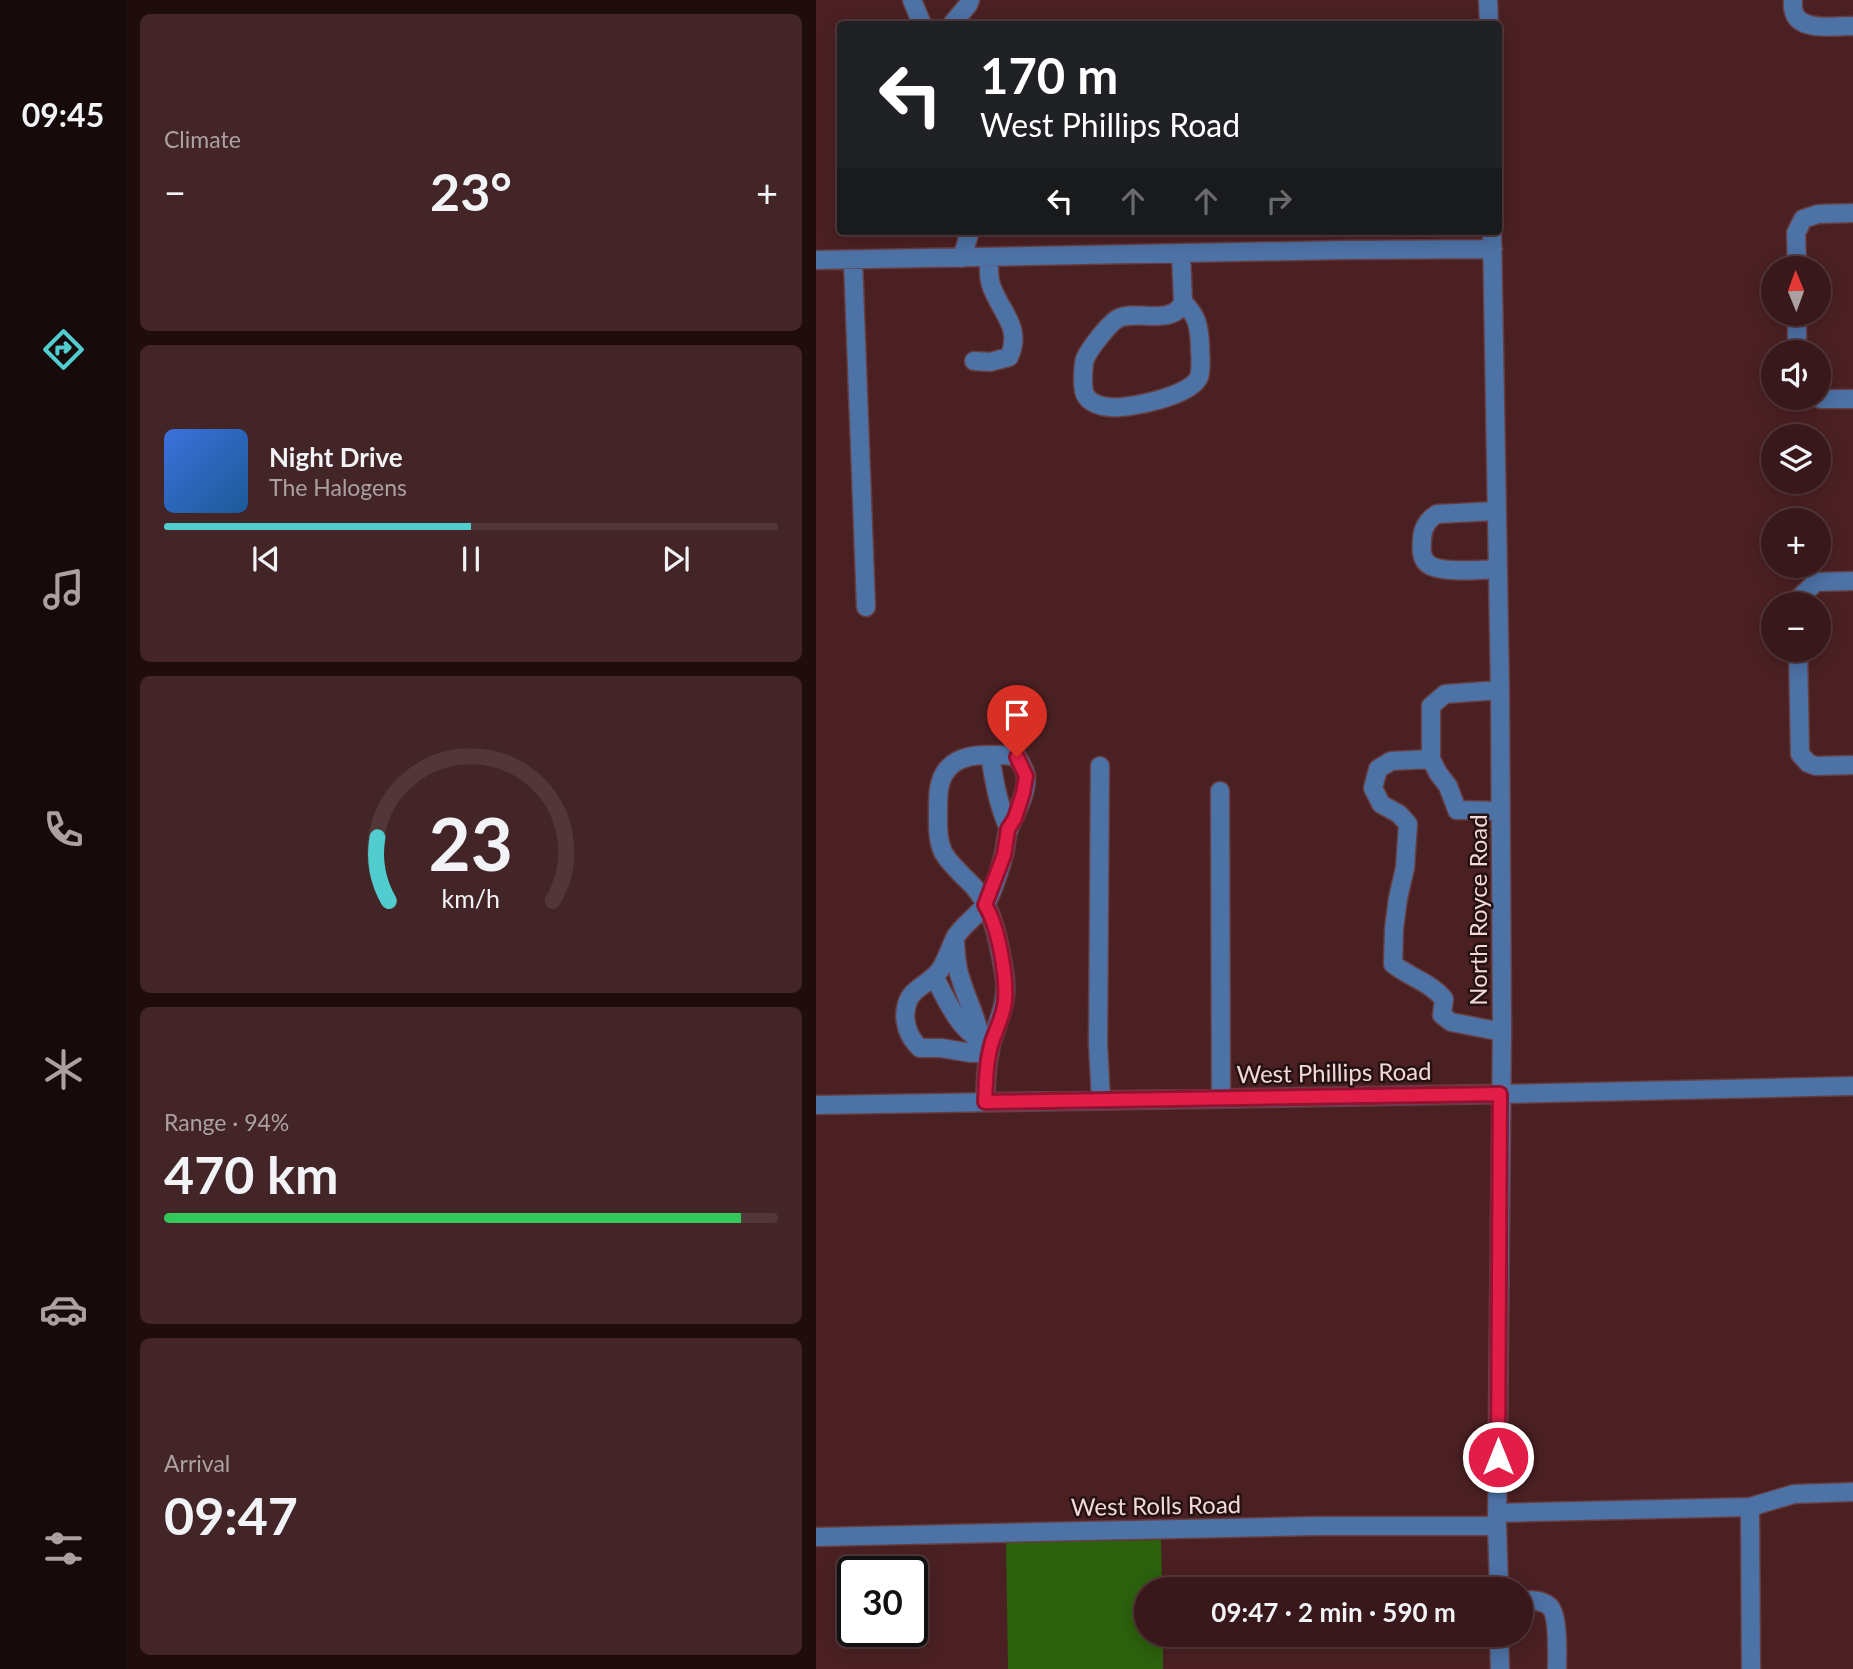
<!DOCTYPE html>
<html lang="en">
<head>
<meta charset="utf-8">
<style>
  body { margin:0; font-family:Lato,sans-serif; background:#432527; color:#f1f3f6; height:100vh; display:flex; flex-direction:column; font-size:26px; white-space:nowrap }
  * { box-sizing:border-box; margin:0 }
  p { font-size:23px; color:#aba0a2 }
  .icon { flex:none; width:38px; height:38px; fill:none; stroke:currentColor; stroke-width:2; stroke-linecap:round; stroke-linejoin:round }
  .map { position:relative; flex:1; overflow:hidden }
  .drawer { display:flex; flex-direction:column; gap:14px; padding:14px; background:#1f0d0e; width:690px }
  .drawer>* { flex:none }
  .top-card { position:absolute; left:21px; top:21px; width:665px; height:214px; border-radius:7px; box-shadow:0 4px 18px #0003,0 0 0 2px #523739; background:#202124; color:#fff; overflow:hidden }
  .needle { width:46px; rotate:359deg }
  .tools { position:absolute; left:945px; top:256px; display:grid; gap:14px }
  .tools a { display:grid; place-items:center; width:70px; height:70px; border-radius:50%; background:#38181a; box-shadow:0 4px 18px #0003,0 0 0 2px #523739; font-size:35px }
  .speed { position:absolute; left:21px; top:1556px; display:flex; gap:14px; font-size:35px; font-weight:700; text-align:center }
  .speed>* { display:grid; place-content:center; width:91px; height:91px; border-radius:50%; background:#38181a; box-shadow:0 4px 18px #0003,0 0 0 2px #523739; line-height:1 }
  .speed .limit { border:4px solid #111; border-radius:10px; background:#fff; color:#111 }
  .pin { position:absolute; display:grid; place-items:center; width:60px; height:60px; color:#fff; margin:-72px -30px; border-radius:50% 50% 50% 0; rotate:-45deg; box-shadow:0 0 7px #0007 }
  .pin .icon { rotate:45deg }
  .me { position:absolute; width:77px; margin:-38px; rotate:0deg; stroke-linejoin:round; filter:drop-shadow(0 0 5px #0008) }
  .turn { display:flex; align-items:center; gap:24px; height:147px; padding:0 28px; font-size:32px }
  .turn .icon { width:91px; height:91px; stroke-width:2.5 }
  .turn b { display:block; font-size:49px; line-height:60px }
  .lanes { display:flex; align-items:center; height:66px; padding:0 28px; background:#0003; justify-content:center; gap:35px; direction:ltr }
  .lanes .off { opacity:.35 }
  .big { font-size:52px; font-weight:700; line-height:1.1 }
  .drawer .widget { flex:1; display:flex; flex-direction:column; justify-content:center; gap:10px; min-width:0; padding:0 24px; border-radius:10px; background:#432527 }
  .drawer .dial { align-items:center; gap:0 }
  .dial svg { height:182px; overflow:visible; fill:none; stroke:#523739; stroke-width:7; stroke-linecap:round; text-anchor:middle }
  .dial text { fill:#f1f3f6; stroke:none }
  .song { display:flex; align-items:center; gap:21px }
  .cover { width:84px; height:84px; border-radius:10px; background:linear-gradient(135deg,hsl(220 70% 55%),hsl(210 70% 35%)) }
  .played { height:7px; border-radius:4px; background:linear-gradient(90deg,#52cdcf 50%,#523739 50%) }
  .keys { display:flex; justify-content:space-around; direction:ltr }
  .heat { display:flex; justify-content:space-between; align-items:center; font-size:38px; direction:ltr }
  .charge { height:10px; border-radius:5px; background:linear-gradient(90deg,#34c759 94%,#523739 0) }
  .trip { position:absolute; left:318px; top:1577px; width:399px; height:70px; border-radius:35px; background:#38181a; box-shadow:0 4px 18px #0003,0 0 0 2px #523739; font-weight:700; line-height:70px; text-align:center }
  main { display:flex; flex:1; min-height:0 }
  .tabs { display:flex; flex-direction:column; width:126px; justify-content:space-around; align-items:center; background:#160a0a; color:#aba0a2 }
  .tabs .icon { width:49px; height:49px }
  .tabs .on { color:#52cdcf }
  .tabs b { font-size:32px; color:#f1f3f6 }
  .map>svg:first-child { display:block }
  .green { fill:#2c610d }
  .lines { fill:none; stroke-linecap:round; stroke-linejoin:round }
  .minor-casing { stroke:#663d40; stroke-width:21 }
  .minor { stroke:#4d72a6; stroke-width:18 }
  .route-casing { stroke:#92132f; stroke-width:18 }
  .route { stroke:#e11d48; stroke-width:12 }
  .labels { text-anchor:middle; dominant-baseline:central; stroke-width:5; stroke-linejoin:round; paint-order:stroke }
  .street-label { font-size:24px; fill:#f4d7d7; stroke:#241112 }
</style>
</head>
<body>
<main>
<nav class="tabs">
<b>09:45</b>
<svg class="icon on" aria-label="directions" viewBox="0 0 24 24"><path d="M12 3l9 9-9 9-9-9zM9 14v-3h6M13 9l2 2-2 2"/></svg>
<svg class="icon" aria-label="music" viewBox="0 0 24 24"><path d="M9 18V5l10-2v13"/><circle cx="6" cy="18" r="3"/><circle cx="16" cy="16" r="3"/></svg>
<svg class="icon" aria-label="phone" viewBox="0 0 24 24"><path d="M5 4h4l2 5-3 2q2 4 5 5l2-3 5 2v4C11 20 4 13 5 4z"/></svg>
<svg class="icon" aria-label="climate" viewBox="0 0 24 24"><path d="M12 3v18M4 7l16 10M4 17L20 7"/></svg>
<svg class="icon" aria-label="car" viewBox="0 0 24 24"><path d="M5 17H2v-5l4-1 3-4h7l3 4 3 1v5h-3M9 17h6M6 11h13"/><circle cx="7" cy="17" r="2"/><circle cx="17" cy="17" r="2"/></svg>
<svg class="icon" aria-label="filters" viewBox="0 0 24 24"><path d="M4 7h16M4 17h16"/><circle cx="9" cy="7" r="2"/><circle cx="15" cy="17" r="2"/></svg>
</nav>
<section class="drawer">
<div class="widget"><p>Climate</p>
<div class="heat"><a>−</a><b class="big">23°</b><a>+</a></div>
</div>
<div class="widget">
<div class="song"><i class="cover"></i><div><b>Night Drive</b><p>The Halogens</p></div></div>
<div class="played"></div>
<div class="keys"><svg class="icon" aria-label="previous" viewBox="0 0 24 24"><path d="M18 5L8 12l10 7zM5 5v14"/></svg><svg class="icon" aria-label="pause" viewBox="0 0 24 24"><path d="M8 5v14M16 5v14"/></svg><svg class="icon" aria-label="next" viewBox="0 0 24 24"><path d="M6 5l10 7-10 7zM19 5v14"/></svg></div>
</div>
<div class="widget dial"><svg viewBox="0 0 100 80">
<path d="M14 69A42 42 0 1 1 86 69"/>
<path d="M14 69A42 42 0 0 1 9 41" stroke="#52cdcf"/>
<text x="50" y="56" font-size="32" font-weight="700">23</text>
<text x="50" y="72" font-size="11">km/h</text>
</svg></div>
<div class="widget"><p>Range · 94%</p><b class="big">470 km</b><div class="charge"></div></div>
<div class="widget"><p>Arrival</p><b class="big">09:47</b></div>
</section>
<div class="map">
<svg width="1038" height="1669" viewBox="0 0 1038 1669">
  <rect width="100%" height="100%" fill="#4b2023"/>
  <!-- green -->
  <path class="green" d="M345,1540l1,49h-15v45l16,1v34h-155l-2,-127z"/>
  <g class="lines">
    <defs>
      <path id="minor" d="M96,0l10,24
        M672,0l1,24
        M977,0c0,4 -1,8 1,12 5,20 43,14 60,14
        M136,24l16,-19 2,-5
        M676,231l8,459 2,342 -5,494 2,63
        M365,253l2,49c-9,24 -45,8 -64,16 -9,4 -30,31 -34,41 -2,7 -2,14 -2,21 0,5 0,12 3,16 4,7 16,11 24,11 19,2 81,-11 89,-30 3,-10 1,-22 1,-32 -1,-20 -3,-29 -17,-43
        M146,258l8,-27
        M0,260l527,-10 150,-1
        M37,260l13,347
        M981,268l-1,-35 7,-14 15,-5 36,-1
        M981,313v39
        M158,361l16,1 19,-5c14,-30 -9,-45 -18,-72 -3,-9 -2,-19 -2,-28
        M999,397l6,2h33
        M680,511l-59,3c-11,7 -15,15 -15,27 -1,9 -1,20 9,25 15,7 50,4 67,3
        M982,604v-5l18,-17 38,-1
        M982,649l2,105 8,9 8,3 38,-1
        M684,690l-55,4 -14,12v53l7,14 10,13 9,24 43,1
        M174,755c4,25 8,50 19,74
        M615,759l-40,2 -13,8 -5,19 8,16 18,10 9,10 -3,44 -7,30 -4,31 -1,35c16,13 37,18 51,35l-2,16 9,7 51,10
        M284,766l-2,278 3,56
        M404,791l1,307
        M139,942c1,13 1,25 6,38 6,20 16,38 19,58l11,6
        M118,976c10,19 26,56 46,62l-4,2
        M169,1102c1,-19 1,-39 6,-58 8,-27 18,-42 13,-72 -5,-29 -10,-61 -29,-84 -9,-10 -26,-24 -32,-36 -6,-13 -5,-28 -5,-42 0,-7 0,-14 1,-21 4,-28 27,-35 51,-34 9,0 18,-1 27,2 3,5 8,13 9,19 1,18 -10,36 -17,52 -3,7 -3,17 -5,26 -3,12 -12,40 -19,51 -8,11 -21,19 -29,31 -6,11 -9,24 -16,34 -10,14 -29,18 -33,34 -5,16 1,33 13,44h21l30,5 19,-1
        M0,1105l684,-11 354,-8
        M934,1507l1,162
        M681,1513l253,-6 44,-13 60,-2
        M0,1537l500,-11h181
        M705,1600c10,0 21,0 28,6 10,8 8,50 8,63
        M683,1634l1,35"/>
    </defs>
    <!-- minor casing -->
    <use href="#minor" class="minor-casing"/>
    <!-- minor -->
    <use href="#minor" class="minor"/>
  </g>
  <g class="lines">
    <defs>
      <path id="route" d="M201,757l9,19 -3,17 -8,25 -7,11 -4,26 -19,50c13,20 22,71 20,95 -1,15 -9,29 -13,42 -6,20 -6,40 -7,60l515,-8 -2,363"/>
    </defs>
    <!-- route casing -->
    <use href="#route" class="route-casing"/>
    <!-- route -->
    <use href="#route" class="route"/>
  </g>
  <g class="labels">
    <!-- street labels -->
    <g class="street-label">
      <text transform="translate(661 910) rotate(-90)">North Royce Road</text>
      <text transform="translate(518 1072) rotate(-1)">West Phillips Road</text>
      <text transform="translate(340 1505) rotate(-1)">West Rolls Road</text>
    </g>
  </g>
</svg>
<div class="tools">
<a><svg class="needle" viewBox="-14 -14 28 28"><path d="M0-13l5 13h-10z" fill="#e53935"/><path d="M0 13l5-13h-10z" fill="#aba0a2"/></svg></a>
<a><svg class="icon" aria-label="sound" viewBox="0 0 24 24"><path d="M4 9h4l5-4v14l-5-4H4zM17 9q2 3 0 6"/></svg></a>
<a><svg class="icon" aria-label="layers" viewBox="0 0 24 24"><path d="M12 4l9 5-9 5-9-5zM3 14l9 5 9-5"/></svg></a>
<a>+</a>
<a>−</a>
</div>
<div class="speed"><div class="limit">30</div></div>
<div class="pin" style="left:201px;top:757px;background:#d93025"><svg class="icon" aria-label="arrive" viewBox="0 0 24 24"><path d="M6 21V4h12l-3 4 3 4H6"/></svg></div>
<svg class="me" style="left:682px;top:1457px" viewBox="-20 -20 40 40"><circle r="17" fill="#e11d48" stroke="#fff" stroke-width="3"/><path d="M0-11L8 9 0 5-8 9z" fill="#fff"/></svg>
<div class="trip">09:47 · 2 min · 590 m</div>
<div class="top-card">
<div class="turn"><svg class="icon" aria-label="left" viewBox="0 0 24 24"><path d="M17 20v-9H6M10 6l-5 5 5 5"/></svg><div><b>170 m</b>West Phillips Road</div></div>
<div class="lanes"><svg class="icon" aria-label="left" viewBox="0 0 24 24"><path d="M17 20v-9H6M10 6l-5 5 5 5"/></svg><svg class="icon off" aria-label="ahead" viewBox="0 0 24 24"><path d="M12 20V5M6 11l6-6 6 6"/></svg><svg class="icon off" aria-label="ahead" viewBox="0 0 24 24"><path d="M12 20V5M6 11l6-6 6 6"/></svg><svg class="icon off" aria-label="right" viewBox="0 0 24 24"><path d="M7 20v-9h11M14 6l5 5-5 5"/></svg></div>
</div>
</div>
</main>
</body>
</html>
